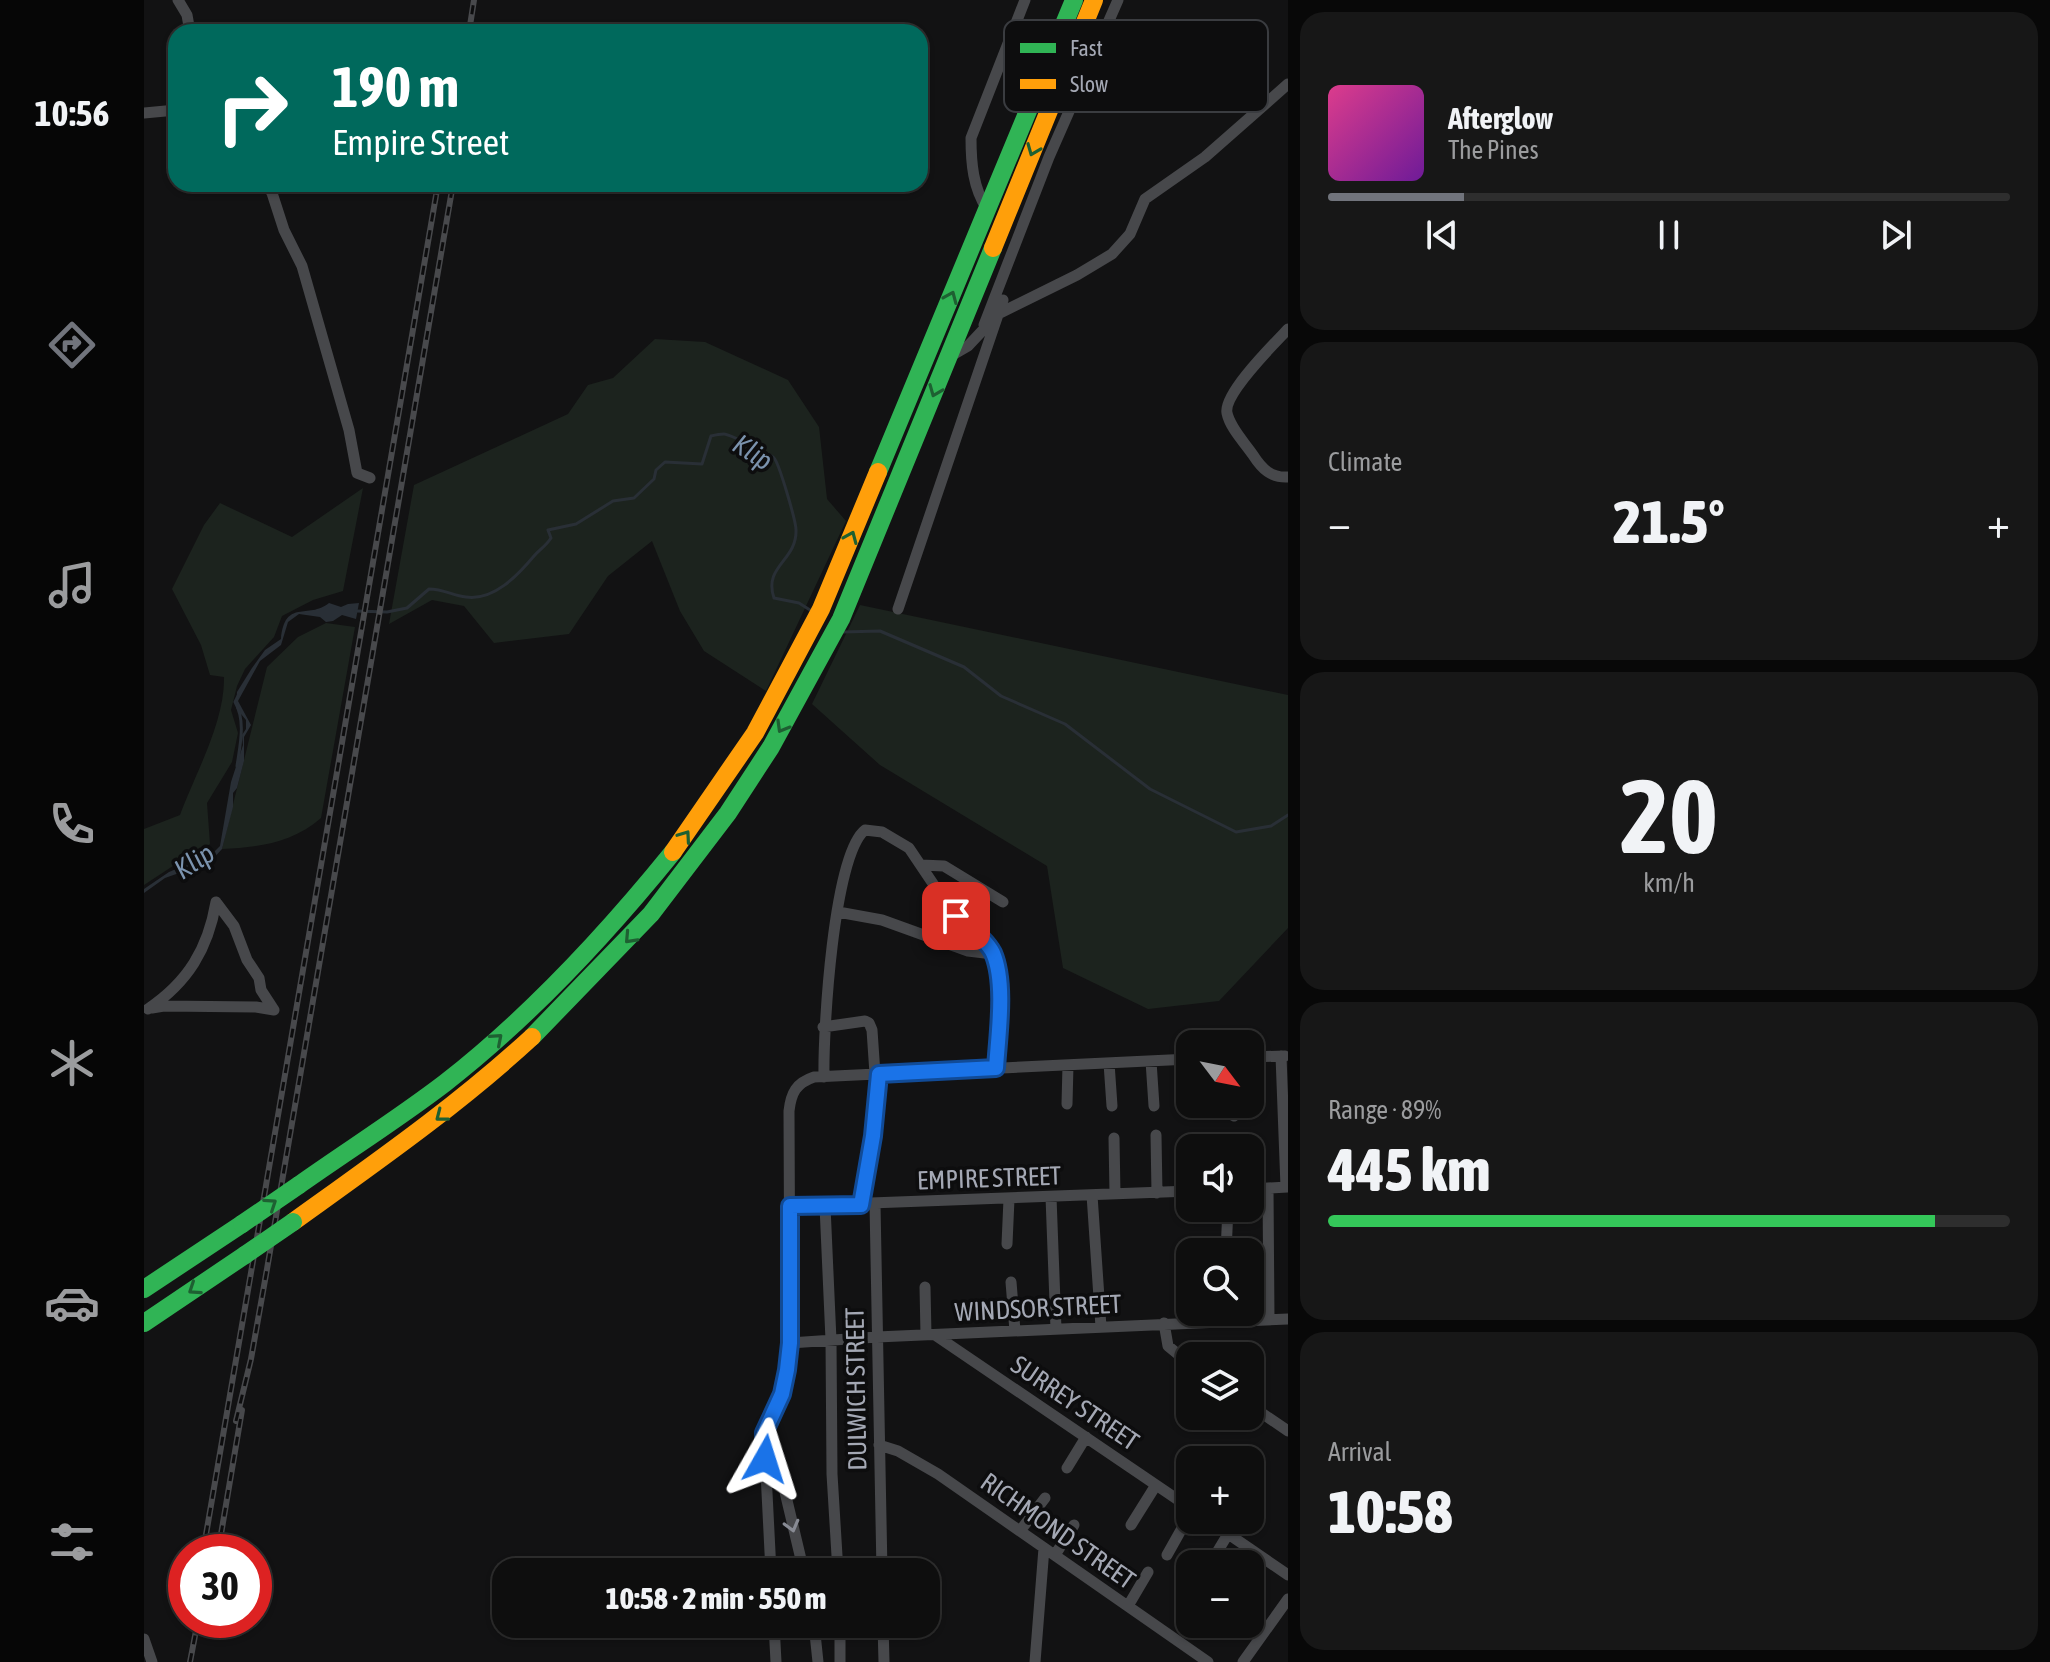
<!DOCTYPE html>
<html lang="en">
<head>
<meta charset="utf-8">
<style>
  body { margin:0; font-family:"Asap Condensed",sans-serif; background:#171717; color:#f1f3f6; height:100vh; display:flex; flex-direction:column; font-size:30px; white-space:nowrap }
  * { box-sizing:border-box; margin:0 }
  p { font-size:26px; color:#9b9c9e }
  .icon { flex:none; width:44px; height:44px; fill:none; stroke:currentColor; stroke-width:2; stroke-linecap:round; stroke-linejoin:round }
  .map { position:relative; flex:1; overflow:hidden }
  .panel { display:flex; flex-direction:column; gap:12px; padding:12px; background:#080808; width:762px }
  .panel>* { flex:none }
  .banner { position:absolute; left:24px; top:24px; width:760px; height:168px; border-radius:24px; box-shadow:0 2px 6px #0004,0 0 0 2px #2e2e2e; background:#00695c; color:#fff; overflow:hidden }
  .needle { width:52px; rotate:122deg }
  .fabs { position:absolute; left:1032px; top:1030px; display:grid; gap:16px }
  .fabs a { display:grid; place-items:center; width:88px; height:88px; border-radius:16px; background:#0e0e0e; box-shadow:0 2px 6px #0004,0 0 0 2px #2e2e2e; font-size:40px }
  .speed { position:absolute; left:24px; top:1534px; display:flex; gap:16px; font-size:40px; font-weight:700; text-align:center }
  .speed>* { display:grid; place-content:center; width:104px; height:104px; border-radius:50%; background:#0e0e0e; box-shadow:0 2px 6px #0004,0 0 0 2px #2e2e2e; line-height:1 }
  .speed .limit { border:12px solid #d22; background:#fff; color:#111 }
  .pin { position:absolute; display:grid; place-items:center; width:68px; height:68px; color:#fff; margin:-34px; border-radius:16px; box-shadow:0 4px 12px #0006 }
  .me { position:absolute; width:88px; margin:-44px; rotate:6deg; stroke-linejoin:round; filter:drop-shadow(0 0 6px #0008) }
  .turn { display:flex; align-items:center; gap:28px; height:168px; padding:0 32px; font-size:36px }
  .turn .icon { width:104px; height:104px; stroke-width:2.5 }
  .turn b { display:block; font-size:56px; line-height:68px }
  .big { font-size:60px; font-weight:800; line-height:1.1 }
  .panel .card { flex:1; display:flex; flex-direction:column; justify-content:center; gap:12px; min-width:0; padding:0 28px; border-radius:24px; background:#171717 }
  .panel .dial { align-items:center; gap:0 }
  .dial b { font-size:104px; line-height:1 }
  .song { display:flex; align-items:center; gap:24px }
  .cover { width:96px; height:96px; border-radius:12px; background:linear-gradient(135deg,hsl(330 70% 55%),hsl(280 70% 35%)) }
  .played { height:8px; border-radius:4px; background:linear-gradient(90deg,#71747c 20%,#2e2e2e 20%) }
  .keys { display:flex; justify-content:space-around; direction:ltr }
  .heat { display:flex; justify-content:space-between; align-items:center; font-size:44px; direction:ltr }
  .charge { height:12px; border-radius:6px; background:linear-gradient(90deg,#34c759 89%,#2e2e2e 0) }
  .trip { position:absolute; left:348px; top:1558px; width:448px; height:80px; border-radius:24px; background:#0e0e0e; box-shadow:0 2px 6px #0004,0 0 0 2px #2e2e2e; font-weight:800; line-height:80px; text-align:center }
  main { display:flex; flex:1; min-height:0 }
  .tab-bar { display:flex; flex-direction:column; width:144px; justify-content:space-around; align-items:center; background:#060606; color:#9b9c9e }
  .tab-bar .icon { width:56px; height:56px }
  .tab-bar .current { color:#71747c }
  .tab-bar b { font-size:36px; color:#f1f3f6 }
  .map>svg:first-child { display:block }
  .green { fill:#1c231e }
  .water { fill:#292f36 }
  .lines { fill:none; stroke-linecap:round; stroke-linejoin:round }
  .stream { stroke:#292f36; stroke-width:3 }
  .street { stroke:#47484b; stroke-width:11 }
  .fast { stroke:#30b455; stroke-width:18 }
  .slow { stroke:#ff9f0a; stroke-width:18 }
  .rail-casing { stroke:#48494c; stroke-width:6 }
  .rail { stroke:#0d0d0e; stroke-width:3; stroke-dasharray:9; stroke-linecap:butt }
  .fast-bridge { stroke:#30b455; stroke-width:18 }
  .oneway { stroke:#1e6032 }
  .oneway2 { stroke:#888b94 }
  .route-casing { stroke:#114b97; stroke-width:20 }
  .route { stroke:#1a73e8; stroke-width:14 }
  .labels { text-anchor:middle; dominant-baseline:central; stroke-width:7; stroke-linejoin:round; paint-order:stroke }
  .street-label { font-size:26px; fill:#a4a8b4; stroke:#0d0d0e }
  .water-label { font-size:28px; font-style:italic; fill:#7b93ae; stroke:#0d0d0e }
  .key { fill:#0d0d0e; stroke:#3a3c40; stroke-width:2 }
  .key-label { font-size:22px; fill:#a4a8b4 }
</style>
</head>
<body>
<main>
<nav class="tab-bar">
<b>10:56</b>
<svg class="icon current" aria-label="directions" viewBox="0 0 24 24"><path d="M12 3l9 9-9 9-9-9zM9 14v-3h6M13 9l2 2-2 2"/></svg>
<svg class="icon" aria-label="music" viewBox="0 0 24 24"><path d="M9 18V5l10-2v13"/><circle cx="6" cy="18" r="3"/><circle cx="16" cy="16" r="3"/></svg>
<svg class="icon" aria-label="phone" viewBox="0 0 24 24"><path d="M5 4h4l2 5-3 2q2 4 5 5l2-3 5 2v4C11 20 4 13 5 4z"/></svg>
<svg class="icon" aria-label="climate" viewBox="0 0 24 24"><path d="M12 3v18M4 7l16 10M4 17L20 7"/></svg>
<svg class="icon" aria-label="car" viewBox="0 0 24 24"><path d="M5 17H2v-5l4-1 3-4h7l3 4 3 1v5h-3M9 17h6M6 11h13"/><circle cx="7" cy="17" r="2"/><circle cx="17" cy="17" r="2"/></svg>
<svg class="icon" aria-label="filters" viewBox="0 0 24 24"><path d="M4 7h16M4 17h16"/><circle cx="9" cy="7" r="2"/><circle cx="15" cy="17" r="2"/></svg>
</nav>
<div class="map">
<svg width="1144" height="1662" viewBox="0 0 1144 1662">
  <rect width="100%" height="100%" fill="#121213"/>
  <!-- green -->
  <path class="green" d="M511,339l50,3 83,38 31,47 8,72 19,22 -80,170 -62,-40 -24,-40 -28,-70 -44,35 -39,58 -75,9 -30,-37 -32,-6 -43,24 25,-139 154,-71 20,-29 25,-7z
    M219,488l-20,103 -30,9 -31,16 -8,21 -29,32 -8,17 -6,24 7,23 -6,29 -25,41 3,41 -14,12 -17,6 -35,23v-56l36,-14c15,-41 45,-93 44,-138l-14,-2 -9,-30 -29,-56 32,-64 16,-22 72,34z
    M716,605l428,90v233l-69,73 -71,8 -85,-41 -16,-102 -167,-101 -68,-61z
    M182,623l29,4 -34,191c-29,25 -61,29 -99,31l45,-182 31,-30z"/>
  <!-- water -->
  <path class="water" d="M185,603l12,4 7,-3 11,-1 -3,16 -14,-4 -9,6 -7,1 -6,-5 -21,-3 -11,8 -7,23 -21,16 -22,40 13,24 -7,12v24l-7,27 -4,5v14l-11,42 -12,13 -45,16 -21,15v-4l25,-17 43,-18 8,-8 11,-64 12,-37 -1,-10 4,-6v-9l-10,-12 1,-16 15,-24 13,-18 16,-11c4,-41 27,-19 48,-36z"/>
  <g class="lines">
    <!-- stream -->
    <path class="stream" d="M212,611l31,1 20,-4 22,-19c15,0 24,7 37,8 28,4 52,-22 68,-41 6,-7 12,-10 17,-18l-3,-8 28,-6 37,-23 21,-3 20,-19 2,-9 9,-8 37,2 9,-28c4,-1 9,-2 13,-2 5,0 46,20 50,24 5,5 22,63 22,72 1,31 -33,36 -22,68l25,5 11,7
      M699,632l37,-1 84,36 37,29 64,28 85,65 86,43 35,-6 17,-11
      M93,766c3,-21 9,-45 -2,-64l3,-6"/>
    <!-- street -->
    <path class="street" d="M34,0l9,15 3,17
      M0,113l32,-3
      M123,184l5,9 12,37 18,36 47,164 8,43 13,5
      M843,209c-14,-21 -16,-46 -16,-71l54,-138
      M840,325l65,-168 69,-157
      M1144,329c-14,15 -65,65 -61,84 3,15 18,30 26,42 9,14 18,23 35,22
      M805,357l19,-11 30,-32 79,-39 35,-21 18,-20 15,-35 60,-42 83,-73
      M754,609l105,-309
      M777,865l23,1 59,36
      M72,902l18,24 13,34 12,18 2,12 13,20
      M694,912l44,8 86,31 25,3
      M8,1008l12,-2 92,1 18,3
      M4,1009c40,-27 60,-60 68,-107
      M679,1027l42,-6 4,2 3,7 3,44
      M1137,1056l5,131
      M1106,1057l35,-1
      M1007,1061l3,45
      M965,1063l3,43
      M680,1077c-1,-44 9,-222 41,-247l17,2 27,16 35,52 46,49 8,35 -2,84
      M923,1104l1,-39
      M1052,1104v6
      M1090,1116l4,-12
      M1012,1135l1,58
      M970,1138l1,56
      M1054,1148l1,-10
      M1101,1148v-8
      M1124,1188l1,132
      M1106,1189l38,-2
      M948,1195l9,132
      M907,1197l5,132
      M731,1204l7,368
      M717,1205l12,-69 6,-62
      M646,1206l400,-15
      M681,1206l6,134 1,134 6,98
      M863,1244l2,-45
      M1082,1252l2,-44
      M867,1282l4,49
      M781,1287l1,48
      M1020,1323l4,23 22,18
      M791,1335l255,173
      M646,1343l87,-6 411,-18
      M1106,1405l38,26
      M627,1433l33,139
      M735,1445l19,6 40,23 270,188
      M923,1468l19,-31
      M1064,1520l80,55
      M987,1525l25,-40
      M876,1531l25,-33
      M911,1555l19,-30
      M1023,1555l23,-41
      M1066,1564l18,-30
      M627,1572l-7,-139 22,-51 4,-39 -1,-232c2,-18 7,-28 25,-34l376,-18
      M984,1606l20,-34
      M630,1624l2,38
      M670,1624l4,38
      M739,1624l1,38
      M0,1639l8,23
      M696,1662v-38
      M891,1662l9,-114
      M1099,1662l45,-63"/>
    <!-- fast -->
    <path class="fast" d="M734,472l196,-472
      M388,1037l119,-123 77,-101 43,-66 70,-128 152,-371
      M155,1185c48,-34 99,-66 146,-102 86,-67 160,-147 228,-231
      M0,1289l98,-65
      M0,1323l101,-68"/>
    <!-- slow -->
    <path class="slow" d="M849,248l101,-248
      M529,852l82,-119 66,-124 57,-137
      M149,1222c82,-59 164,-116 239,-185"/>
    <defs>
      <path id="rail" d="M325,32l5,-32
        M92,1421l15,-62 16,-90 186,-1085
        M59,1552l235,-1368
        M74,1552l24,-142
        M46,1662l8,-42"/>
    </defs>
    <!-- rail casing -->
    <use href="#rail" class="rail-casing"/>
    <!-- rail -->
    <use href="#rail" class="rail"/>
    <!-- fast-bridge -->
    <path class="fast-bridge" d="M98,1224l57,-39
      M101,1255l48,-33"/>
  </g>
  <!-- one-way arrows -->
  <defs><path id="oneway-chevron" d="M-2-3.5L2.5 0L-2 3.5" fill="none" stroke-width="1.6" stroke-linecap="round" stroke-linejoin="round" transform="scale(2)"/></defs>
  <g class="oneway">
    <use href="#oneway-chevron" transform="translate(889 150) rotate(112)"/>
    <use href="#oneway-chevron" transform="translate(807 297) rotate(-67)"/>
    <use href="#oneway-chevron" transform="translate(791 391) rotate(112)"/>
    <use href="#oneway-chevron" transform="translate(707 537) rotate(-67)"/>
    <use href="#oneway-chevron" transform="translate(638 727) rotate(120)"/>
    <use href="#oneway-chevron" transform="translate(541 836) rotate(-55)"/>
    <use href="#oneway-chevron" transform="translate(486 938) rotate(133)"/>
    <use href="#oneway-chevron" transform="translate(353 1039) rotate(-41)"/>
    <use href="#oneway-chevron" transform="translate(297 1116) rotate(142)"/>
    <use href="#oneway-chevron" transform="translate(127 1204) rotate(-34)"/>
    <use href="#oneway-chevron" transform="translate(50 1289) rotate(146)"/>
  </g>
  <use class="oneway2" href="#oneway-chevron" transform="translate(648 1526) rotate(75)"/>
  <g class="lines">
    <defs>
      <path id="route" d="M621,1459l-1,-26 18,-39 5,-24 3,-27v-137l71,-1 12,-69 6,-62 117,-6c2,-32 10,-85 -3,-115 -7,-14 -25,-26 -37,-37"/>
    </defs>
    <!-- route casing -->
    <use href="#route" class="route-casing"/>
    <!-- route -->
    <use href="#route" class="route"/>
  </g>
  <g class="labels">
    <!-- street labels -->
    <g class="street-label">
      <text transform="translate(845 1178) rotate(-2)">EMPIRE STREET</text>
      <text transform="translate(894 1308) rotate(-3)">WINDSOR STREET</text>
      <text transform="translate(712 1389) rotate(-91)">DULWICH STREET</text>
      <text transform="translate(931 1403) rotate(34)">SURREY STREET</text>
      <text transform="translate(914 1531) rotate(35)">RICHMOND STREET</text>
    </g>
    <!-- water labels -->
    <g class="water-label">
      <text transform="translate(609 452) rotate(33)">Klip</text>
      <text transform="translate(50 861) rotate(-33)">Klip</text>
    </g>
  </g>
  <!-- legend -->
  <rect x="860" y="20" width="264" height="92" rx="12" class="key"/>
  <rect x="876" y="43" width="36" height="10" fill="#30b455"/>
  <rect x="876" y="79" width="36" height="10" fill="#ff9f0a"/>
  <g class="key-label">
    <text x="926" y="56">Fast</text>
    <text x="926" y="92">Slow</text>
  </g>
</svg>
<div class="fabs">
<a><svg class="needle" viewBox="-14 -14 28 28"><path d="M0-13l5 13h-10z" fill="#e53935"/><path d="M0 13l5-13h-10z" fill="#9b9c9e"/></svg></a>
<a><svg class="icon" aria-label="sound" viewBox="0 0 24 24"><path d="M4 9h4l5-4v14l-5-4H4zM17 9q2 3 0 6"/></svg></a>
<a><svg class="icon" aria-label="search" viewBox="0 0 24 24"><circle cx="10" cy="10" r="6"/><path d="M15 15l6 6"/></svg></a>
<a><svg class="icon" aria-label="layers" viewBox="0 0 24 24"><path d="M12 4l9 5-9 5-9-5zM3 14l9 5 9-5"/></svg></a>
<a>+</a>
<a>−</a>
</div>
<div class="speed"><div class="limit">30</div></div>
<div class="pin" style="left:812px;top:916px;background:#d93025"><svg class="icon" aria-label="arrive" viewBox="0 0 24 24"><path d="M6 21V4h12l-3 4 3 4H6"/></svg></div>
<svg class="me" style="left:621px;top:1459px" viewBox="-20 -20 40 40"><path d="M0-17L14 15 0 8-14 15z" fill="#1a73e8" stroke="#fff" stroke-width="4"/></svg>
<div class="trip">10:58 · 2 min · 550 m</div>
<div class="banner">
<div class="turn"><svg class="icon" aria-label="right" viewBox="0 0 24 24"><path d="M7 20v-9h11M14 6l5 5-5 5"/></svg><div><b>190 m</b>Empire Street</div></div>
</div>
</div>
<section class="panel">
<div class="card">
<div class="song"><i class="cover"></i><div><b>Afterglow</b><p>The Pines</p></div></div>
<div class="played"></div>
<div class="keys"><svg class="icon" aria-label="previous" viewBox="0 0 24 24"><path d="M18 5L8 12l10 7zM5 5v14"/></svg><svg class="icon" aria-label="pause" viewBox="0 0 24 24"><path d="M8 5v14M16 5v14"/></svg><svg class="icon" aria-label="next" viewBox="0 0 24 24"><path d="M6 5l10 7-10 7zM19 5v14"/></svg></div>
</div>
<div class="card"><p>Climate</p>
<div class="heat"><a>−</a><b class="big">21.5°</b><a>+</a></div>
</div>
<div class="card dial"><b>20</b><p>km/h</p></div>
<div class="card"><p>Range · 89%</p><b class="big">445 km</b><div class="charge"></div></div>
<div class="card"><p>Arrival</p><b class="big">10:58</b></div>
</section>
</main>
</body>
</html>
